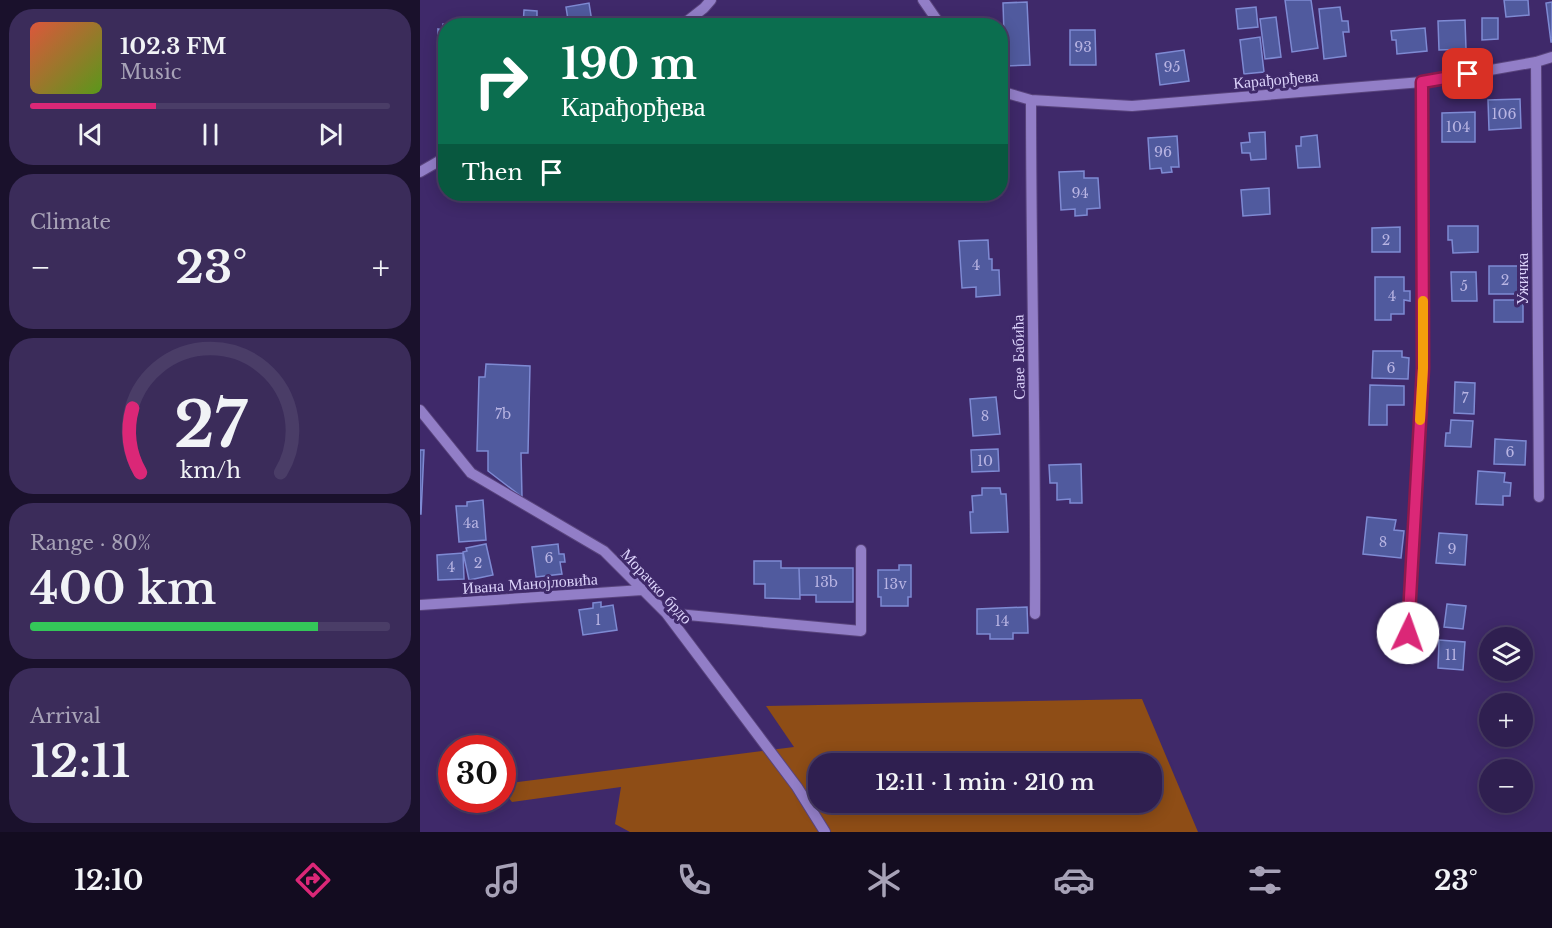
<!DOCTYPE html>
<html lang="en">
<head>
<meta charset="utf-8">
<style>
  body { margin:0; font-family:"Libre Baskerville",serif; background:#3b2c5a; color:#f1f3f6; height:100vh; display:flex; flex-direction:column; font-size:22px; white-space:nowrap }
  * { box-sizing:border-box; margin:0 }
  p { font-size:20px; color:#a7a2b7 }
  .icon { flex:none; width:33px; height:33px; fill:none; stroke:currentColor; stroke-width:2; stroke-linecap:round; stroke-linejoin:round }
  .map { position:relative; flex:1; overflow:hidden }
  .panel { display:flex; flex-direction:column; gap:9px; padding:9px; background:#1a112c; width:420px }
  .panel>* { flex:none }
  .banner { position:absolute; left:18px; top:18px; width:570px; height:183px; border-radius:24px; box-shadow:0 3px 15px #0003,0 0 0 2px #4a3d67; background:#0b6e4f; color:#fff; overflow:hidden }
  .tools { position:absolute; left:1059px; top:627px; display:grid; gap:12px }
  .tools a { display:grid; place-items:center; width:54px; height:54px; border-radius:50%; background:#2f1f50; box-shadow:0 3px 15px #0003,0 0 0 2px #4a3d67; font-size:30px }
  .speed { position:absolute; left:18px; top:735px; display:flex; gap:12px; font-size:30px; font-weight:700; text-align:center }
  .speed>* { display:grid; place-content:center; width:78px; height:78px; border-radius:50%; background:#2f1f50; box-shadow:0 3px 15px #0003,0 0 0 2px #4a3d67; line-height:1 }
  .speed .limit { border:9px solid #d22; background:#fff; color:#111 }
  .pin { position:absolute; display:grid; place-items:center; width:51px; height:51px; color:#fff; margin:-26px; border-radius:12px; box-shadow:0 3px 9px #0006 }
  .me { position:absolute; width:66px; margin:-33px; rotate:3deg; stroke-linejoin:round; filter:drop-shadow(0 0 4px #0008) }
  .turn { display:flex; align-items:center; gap:21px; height:126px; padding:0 24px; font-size:27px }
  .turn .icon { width:78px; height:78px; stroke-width:2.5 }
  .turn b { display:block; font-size:42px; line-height:51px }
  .then { display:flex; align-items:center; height:57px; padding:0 24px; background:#0003; gap:12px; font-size:22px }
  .big { font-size:45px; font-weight:600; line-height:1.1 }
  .panel .widget { flex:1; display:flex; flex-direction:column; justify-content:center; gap:9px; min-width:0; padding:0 21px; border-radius:24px; background:#3b2c5a }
  .panel .dial { align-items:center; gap:0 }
  .dial svg { height:156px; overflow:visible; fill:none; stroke:#4a3d67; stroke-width:7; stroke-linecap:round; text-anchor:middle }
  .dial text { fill:#f1f3f6; stroke:none }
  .song { display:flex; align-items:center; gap:18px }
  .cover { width:72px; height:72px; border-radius:9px; background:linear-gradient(135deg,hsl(10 70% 55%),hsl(90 70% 35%)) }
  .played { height:6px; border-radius:3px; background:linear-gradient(90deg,#db2777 35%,#4a3d67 35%) }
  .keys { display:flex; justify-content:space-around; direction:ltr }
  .heat { display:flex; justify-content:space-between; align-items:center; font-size:33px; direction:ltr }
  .charge { height:9px; border-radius:4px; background:linear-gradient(90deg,#34c759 80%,#4a3d67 0) }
  .trip { position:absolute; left:388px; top:753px; width:354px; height:60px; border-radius:24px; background:#2f1f50; box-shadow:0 3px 15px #0003,0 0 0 2px #4a3d67; font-weight:600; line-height:60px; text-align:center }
  .dock { display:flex; height:96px; justify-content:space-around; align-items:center; background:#130c20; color:#a7a2b7 }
  .dock .icon { width:42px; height:42px }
  .dock .on { color:#db2777 }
  .dock b { font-size:27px; color:#f1f3f6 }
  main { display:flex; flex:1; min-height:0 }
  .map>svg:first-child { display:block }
  .forest { fill:#8e4d16; fill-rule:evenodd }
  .building { fill:#505a9e; stroke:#7e8ad3; stroke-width:1.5 }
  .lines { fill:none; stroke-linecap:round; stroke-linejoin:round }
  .minor-casing { stroke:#59447d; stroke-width:12 }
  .minor { stroke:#927ec7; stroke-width:10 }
  .route-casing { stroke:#8e194d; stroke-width:15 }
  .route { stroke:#db2777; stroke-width:10 }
  .slow { stroke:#f59e0b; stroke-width:10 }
  .labels { text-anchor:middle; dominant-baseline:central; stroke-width:6; stroke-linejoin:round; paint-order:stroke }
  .number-label { font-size:14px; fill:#b8b4e3 }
  .street-label { font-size:16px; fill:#dbd2fa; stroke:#3f296a }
</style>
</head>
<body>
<main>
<section class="panel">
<div class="widget">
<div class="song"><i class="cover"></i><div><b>102.3 FM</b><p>Music</p></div></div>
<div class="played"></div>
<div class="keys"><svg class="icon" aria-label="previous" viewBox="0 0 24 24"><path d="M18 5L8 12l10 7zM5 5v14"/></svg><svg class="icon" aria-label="pause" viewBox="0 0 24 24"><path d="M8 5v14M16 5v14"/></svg><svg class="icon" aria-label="next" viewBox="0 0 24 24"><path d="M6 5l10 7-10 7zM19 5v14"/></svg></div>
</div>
<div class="widget"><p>Climate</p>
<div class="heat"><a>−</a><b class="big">23°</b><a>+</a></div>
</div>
<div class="widget dial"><svg viewBox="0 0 100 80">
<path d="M14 69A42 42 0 1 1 86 69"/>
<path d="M14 69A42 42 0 0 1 10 36" stroke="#db2777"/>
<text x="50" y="56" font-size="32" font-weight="700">27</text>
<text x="50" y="72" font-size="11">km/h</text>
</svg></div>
<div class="widget"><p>Range · 80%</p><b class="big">400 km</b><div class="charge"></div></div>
<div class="widget"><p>Arrival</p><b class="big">12:11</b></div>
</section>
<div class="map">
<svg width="1132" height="832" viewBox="0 0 1132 832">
  <rect width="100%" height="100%" fill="#3f296a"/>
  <!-- forest -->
  <path class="forest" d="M722,699l56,133h-568l-15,-8 6,-37 -109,15 -9,-11v-7l291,-37 -28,-41zM399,764h333v38h-333z"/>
  <!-- building -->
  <path class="building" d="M865,0h26l7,48 -26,4z
    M1084,0h24l1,15 -23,2z
    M607,2l3,63 -25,1 -2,-63z
    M1132,2v40h-1l-5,-39z
    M169,3l3,19 -23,4 -3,-19z
    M836,7l2,20 -20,2 -2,-20z
    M920,7l2,14h6l1,11h-6l3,24 -22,3 -5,-50z
    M104,10l13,1v15h-14z
    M856,17l5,40 -16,2 -5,-40z
    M1062,18h16v21l-16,1z
    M1045,20l1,29 -27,1 -1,-29z
    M23,24h16v2h-13v20h-8v-17l5,1z
    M1005,28l2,23 -30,3 -1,-14h-4l-1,-9z
    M650,30h25l1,35h-26z
    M840,37l4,35 -20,2 -4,-34z
    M764,50l5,31 -29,4 -4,-31z
    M1100,99l1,29 -32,2 -1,-30z
    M1055,112v30h-33v-29z
    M845,132l1,27 -15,1 -1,-7h-8l-1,-10 9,-1 -1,-9z
    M897,135l3,32 -22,1 -2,-22h5v-9z
    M757,136l2,31h-8l1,5 -10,1 -1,-5 -11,1 -2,-31z
    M664,171v7h14l2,30 -13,1v6l-12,1v-7l-14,1 -2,-38z
    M849,188l1,26 -27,2 -2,-26z
    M1028,226h30v26l-25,1 -1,-13h-4z
    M980,227v25h-28v-24z
    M568,240l1,19h3v11h7l1,25 -24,2v-10l-14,1 -3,-47z
    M1069,266h31v28h-31z
    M1031,272h25l1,29h-25z
    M955,277h29v14h6v10l-6,-1v14h-13v6h-16z
    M1074,300h29v22h-29z
    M953,351h29v6l7,1 -1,21 -36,-1z
    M66,364l44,2 -2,87h-7l1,44 -34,-26v-20h-11l2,-74h6z
    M1035,382l20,1 -1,31 -20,-1z
    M950,385l34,1v19h-17v20h-18z
    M576,397l4,37 -27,2 -3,-37z
    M1031,420l22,1 -2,26 -26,-1 1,-13h4z
    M1075,439l31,2 -1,24 -31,-1z
    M578,449l1,22 -27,1 -1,-22z
    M0,450h4l-3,64h-1z
    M661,464l1,39h-12v-4l-13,1v-17h-7l-1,-18z
    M1058,471l27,2 -1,9 7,1 -1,13h-7v9l-27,-1z
    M562,488h18l1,6h5l2,38 -37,1 -1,-21h3l-1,-16 10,-1z
    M63,500l3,40 -27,2 -3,-36h11v-4z
    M947,517l29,3 -2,10 10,1 -3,27 -38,-4z
    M1019,533l28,2 -2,30 -29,-2z
    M66,544l7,31 -24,5 -6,-28 4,-1 -1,-3z
    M138,544l1,10h5l1,8h-5l2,12 -26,3 -4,-30z
    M43,553l1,26 -26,1 -1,-25z
    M334,561h27v7h18l1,31 -35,-1v-14h-11z
    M479,565h12v32h-3v9h-27v-9h-3v-27h21z
    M379,568h54v34h-37v-7h-16z
    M181,602v5l12,-2 4,25 -34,5 -4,-25 14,-2v-5z
    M1027,604l19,2 -3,23 -19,-2z
    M607,607l1,26h-15v6h-23v-5h-13v-25z
    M1019,640l26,2 -2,28 -25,-2z"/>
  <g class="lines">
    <defs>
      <path id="minor" d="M503,0l18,26
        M261,26l23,-18 7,-8
        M1116,62l3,435
        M580,91l31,9 101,6 290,-24 114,-20 16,-5
        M611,100c0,171 5,342 4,514
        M0,172l26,-15
        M0,410l51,63 133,78 62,62 131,174 28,45
        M0,605l222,-15
        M246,613l195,18v-81
        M988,633l15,-265 -1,-286"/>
    </defs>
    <!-- minor casing -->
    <use href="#minor" class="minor-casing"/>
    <!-- minor -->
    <use href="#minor" class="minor"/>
  </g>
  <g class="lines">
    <defs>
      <path id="route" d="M988,633l15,-265 -1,-286 46,-8"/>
    </defs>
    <!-- route casing -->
    <use href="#route" class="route-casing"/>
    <!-- route -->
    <use href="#route" class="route"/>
    <!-- slow -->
    <path class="slow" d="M1000,420l3,-52v-67"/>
  </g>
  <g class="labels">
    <!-- number labels -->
    <g class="number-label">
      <text x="663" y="47">93</text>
      <text x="752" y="67">95</text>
      <text x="1084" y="114">106</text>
      <text x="1038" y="127">104</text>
      <text x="743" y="152">96</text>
      <text x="660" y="193">94</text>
      <text x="966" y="240">2</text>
      <text x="556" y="265">4</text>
      <text x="1085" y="280">2</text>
      <text x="1044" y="286">5</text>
      <text x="972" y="296">4</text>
      <text x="971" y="368">6</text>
      <text x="1045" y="398">7</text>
      <text x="83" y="414">7b</text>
      <text x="565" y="416">8</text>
      <text x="1090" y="452">6</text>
      <text x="565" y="461">10</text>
      <text x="51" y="523">4a</text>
      <text x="963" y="542">8</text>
      <text x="1032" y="549">9</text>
      <text x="129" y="558">6</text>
      <text x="58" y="563">2</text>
      <text x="31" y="567">4</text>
      <text x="406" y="582">13b</text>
      <text x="475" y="584">13v</text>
      <text x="178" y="620">1</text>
      <text x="582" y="621">14</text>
      <text x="1031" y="655">11</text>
    </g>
    <!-- street labels -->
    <g class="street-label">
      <text transform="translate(856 79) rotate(-5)">Карађорђева</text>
      <text transform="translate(1102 279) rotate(-90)">Ужичка</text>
      <text transform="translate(598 357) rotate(-91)">Саве Бабића</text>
      <text transform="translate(110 583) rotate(-4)">Ивана Манојловића</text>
      <text transform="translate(237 586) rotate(47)">Морачко брдо</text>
    </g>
  </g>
</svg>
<div class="tools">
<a><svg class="icon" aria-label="layers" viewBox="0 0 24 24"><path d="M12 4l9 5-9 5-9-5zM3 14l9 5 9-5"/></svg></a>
<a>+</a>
<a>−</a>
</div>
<div class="speed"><div class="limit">30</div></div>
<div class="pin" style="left:1048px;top:74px;background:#d93025"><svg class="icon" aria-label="arrive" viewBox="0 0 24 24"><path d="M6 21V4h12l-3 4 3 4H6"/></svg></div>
<svg class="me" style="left:988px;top:633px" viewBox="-20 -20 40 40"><circle r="19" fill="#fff"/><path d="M0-13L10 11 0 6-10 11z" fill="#db2777"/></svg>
<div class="trip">12:11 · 1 min · 210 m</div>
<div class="banner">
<div class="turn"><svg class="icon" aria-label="right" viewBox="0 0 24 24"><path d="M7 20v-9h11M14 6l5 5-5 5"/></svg><div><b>190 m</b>Карађорђева</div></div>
<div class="then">Then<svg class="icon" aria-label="arrive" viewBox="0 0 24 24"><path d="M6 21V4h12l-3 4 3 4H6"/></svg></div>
</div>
</div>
</main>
<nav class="dock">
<b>12:10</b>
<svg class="icon on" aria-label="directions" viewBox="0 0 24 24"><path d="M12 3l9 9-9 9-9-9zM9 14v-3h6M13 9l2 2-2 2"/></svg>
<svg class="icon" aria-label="music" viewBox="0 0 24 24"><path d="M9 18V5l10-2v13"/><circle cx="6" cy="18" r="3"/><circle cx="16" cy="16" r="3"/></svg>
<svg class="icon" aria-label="phone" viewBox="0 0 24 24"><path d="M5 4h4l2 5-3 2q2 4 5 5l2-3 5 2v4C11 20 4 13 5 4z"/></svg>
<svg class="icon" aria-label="climate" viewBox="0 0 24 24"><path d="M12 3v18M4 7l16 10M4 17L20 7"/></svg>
<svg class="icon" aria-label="car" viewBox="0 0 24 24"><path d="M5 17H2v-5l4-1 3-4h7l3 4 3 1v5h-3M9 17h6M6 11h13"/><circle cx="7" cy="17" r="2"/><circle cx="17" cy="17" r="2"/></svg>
<svg class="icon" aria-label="filters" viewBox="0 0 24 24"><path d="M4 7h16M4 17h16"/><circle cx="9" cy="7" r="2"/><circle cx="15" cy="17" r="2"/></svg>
<b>23°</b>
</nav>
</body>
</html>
